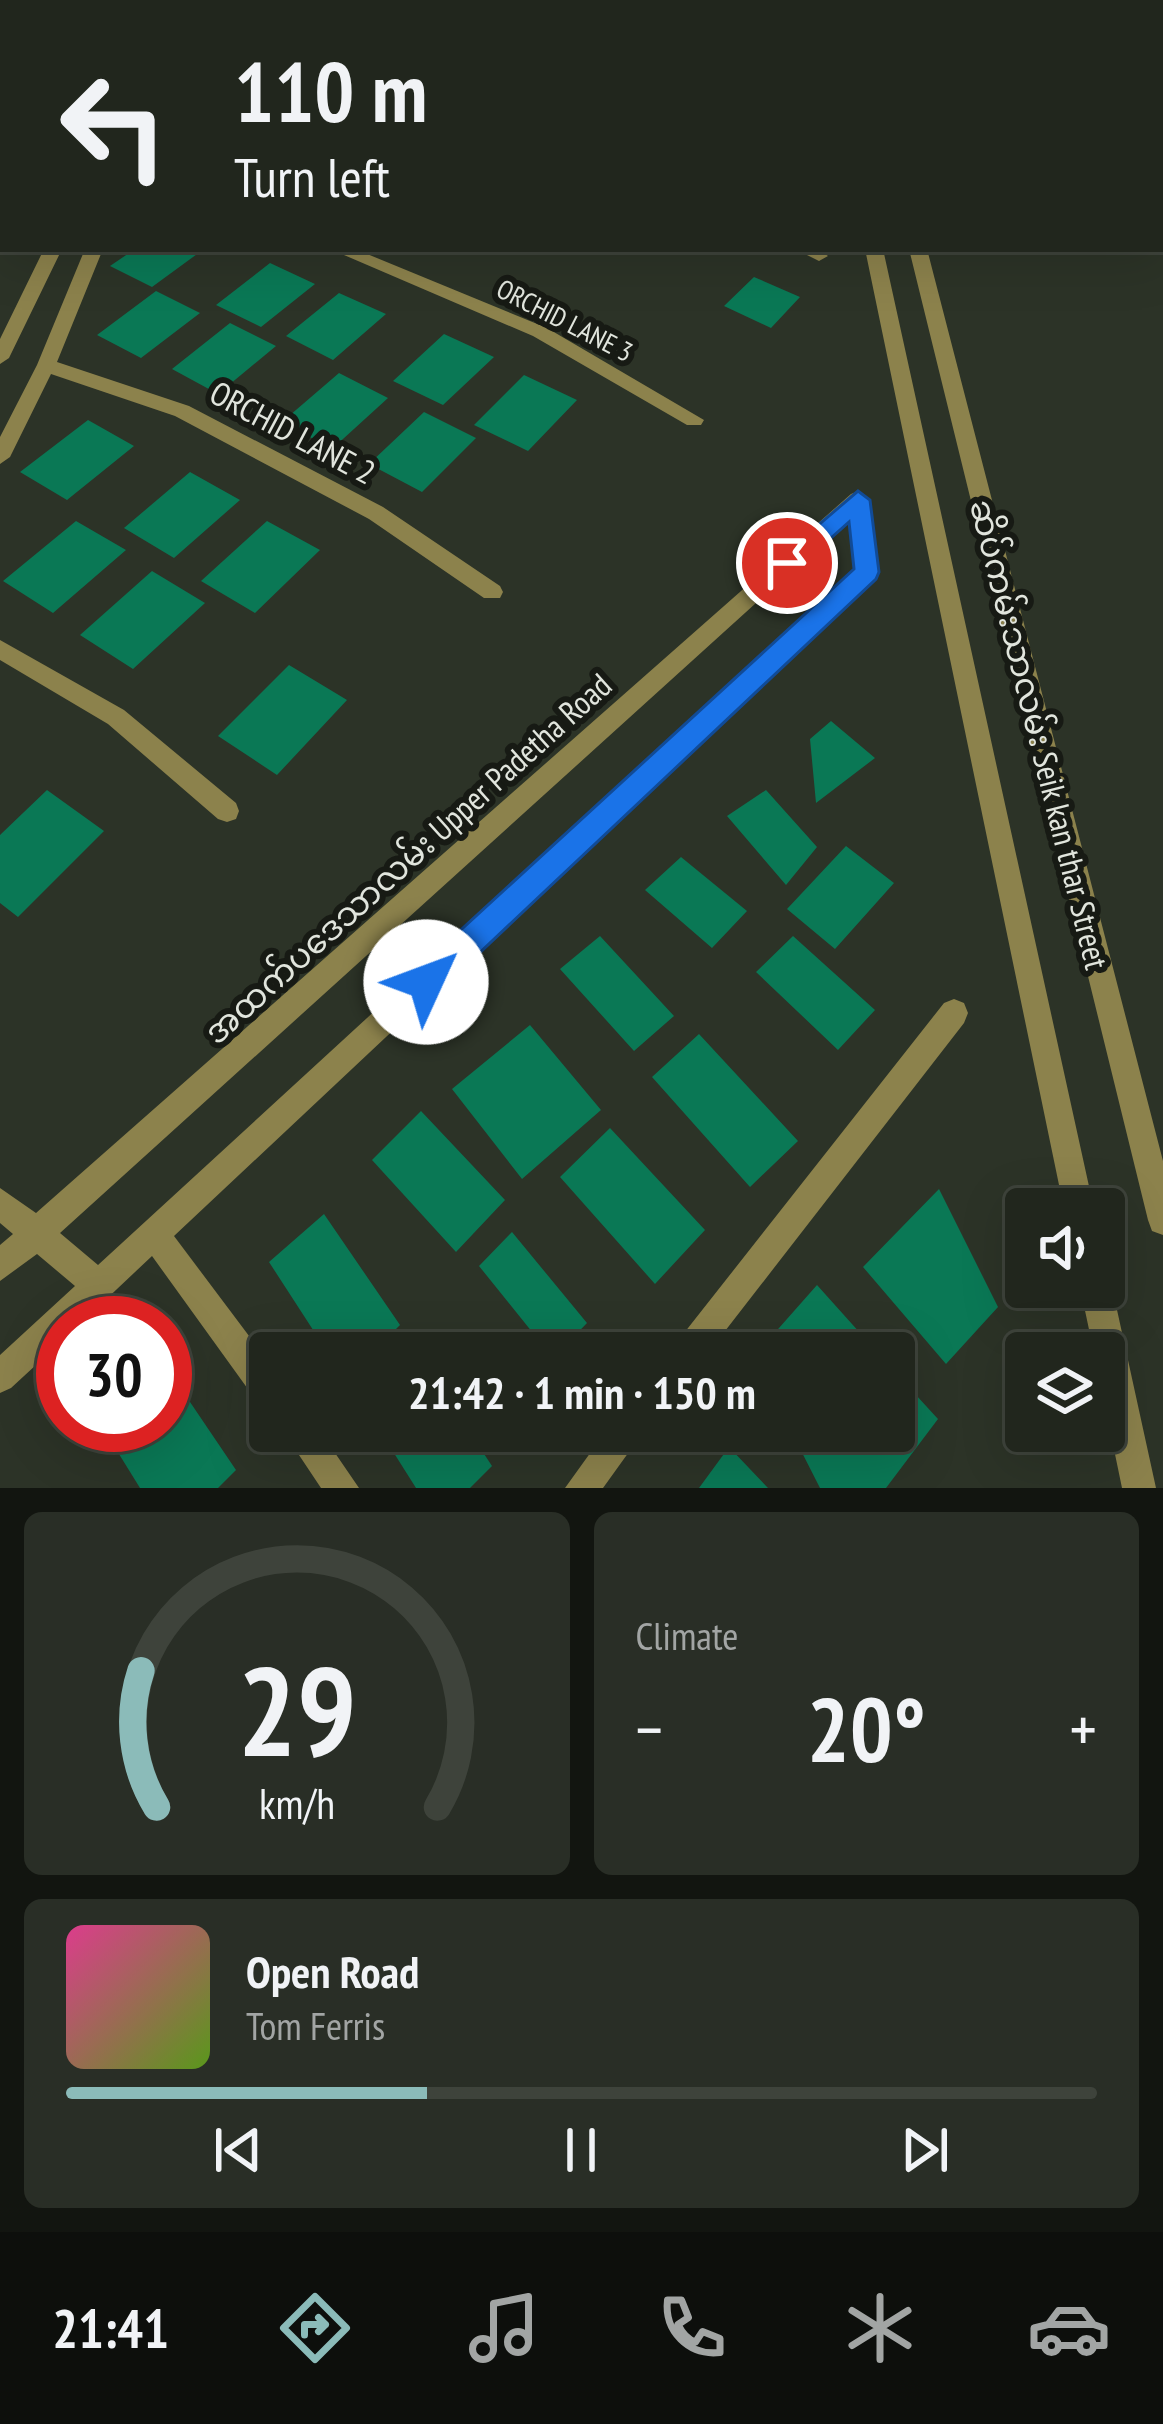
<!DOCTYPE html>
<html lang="en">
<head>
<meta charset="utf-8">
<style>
  body { margin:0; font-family:"PT Sans Narrow","Noto Sans Myanmar",sans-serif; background:#292e26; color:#f1f3f6; height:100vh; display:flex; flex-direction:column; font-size:45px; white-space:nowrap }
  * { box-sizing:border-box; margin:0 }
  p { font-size:39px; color:#a2a5a4 }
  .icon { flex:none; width:66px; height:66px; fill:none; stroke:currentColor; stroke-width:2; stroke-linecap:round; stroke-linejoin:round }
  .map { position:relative; height:1488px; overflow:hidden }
  .side { display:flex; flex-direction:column; gap:24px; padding:24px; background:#121510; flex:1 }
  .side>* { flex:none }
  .banner { position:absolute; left:0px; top:0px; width:1164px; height:252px; box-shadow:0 12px 48px #0002,0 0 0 3px #3e433b; background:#21261d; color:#f1f3f6; overflow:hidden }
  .fabs { position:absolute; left:1005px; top:1188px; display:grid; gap:24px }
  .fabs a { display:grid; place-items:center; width:120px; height:120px; border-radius:12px; background:#21261d; box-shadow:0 12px 48px #0002,0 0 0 3px #3e433b; font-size:60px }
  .speed { position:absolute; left:36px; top:1296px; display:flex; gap:24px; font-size:60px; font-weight:700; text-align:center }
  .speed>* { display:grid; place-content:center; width:156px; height:156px; border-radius:50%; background:#21261d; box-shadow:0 12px 48px #0002,0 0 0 3px #3e433b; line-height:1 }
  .speed .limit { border:18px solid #d22; background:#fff; color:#111 }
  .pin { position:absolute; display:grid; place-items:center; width:102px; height:102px; color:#fff; margin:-51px; border:6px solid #fff; border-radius:50%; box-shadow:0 3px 12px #0007 }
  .me { position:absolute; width:132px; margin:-66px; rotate:47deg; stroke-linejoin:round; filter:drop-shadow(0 0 9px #0008) }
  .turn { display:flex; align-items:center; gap:42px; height:252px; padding:0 36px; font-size:54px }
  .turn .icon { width:156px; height:156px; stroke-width:2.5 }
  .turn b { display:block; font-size:84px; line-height:102px }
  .big { font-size:90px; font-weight:700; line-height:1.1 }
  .side .widget { flex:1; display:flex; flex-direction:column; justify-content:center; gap:18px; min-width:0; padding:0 42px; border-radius:18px; background:#292e26 }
  .side .dial { align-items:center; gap:0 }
  .dial svg { height:312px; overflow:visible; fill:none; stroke:#3e433b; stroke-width:7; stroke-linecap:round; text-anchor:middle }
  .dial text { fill:#f1f3f6; stroke:none }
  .song { display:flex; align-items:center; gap:36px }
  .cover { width:144px; height:144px; border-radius:18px; background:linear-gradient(135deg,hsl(330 70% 55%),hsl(90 70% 35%)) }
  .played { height:12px; border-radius:6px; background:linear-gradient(90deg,#8bbbb9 35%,#3e433b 35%) }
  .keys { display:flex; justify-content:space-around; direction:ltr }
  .heat { display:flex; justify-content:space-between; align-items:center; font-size:66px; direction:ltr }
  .side .tiles { flex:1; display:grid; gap:24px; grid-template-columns:1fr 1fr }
  .widget:last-child { grid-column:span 2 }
  .trip { position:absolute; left:249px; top:1332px; width:666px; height:120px; border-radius:12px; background:#21261d; box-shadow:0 12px 48px #0002,0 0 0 3px #3e433b; font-weight:700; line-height:120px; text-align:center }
  .dock { display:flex; height:192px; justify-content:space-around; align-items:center; background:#0d0f0c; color:#a2a5a4 }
  .dock .icon { width:84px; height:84px }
  .dock .active { color:#8bbbb9 }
  .dock b { font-size:54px; color:#f1f3f6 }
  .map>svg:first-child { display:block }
  .building { fill:#0a7855 }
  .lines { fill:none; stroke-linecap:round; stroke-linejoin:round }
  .street { fill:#8c824c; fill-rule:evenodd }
  .route { fill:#1a73e8; stroke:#114b97; stroke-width:3 }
  .labels { text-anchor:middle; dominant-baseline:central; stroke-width:12; stroke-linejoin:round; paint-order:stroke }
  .far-street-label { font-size:27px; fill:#e1e5dd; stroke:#171a14 }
  .street-label { font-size:33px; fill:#e1e5dd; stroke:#171a14 }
</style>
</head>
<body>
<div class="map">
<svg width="1163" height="1488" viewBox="0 0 1163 1488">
  <rect width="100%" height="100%" fill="#2c3327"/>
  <!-- building -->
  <path class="building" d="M135,249h69l-52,38 -42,-21z
    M270,263l45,21 -54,43 -45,-22z
    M754,277l46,20 -29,31 -47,-22z
    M156,291l44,22 -59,45 -44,-23z
    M339,293l47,21 -53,46 -47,-24z
    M230,323l46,23 -58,48 -46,-25z
    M444,334l50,23 -51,48 -50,-24z
    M339,373l49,25 -56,51 -50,-27z
    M524,375l53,25 -49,51 -54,-26z
    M424,412l52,26 -54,54 -53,-28z
    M88,420l46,26 -67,54 -47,-28z
    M190,472l50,28 -66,58 -50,-30z
    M76,521l50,29 -73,63 -50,-32z
    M267,521l53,29 -65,63 -54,-32z
    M152,571l53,32 -72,66 -53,-34z
    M289,665l58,35 -70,75 -59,-39z
    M831,721l44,37 -59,45 -6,-64z
    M47,790l57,41 -86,86 -18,-14v-68z
    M766,790l51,57 -31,38 -59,-69z
    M846,846l48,37 -59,66 -48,-40z
    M681,857l66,54 -35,37 -67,-58z
    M600,936l74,80 -40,35 -74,-82z
    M793,936l82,74 -37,40 -82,-78z
    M530,1025l71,85 -79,69 -70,-90z
    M699,1034l99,107 -48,46 -98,-110z
    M421,1111l84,89 -49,52 -84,-92z
    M610,1128l95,102 -50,54 -95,-107z
    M939,1189l59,118 -52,57 -83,-97z
    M324,1214l76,111 -28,28h-44l-59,-91z
    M512,1232l75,91 -29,30h-9l-70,-87z
    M817,1285l61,68h-121z
    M165,1365l71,105 -18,18h-78l-39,-63h64z
    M894,1371l44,48 -52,69h-66l-29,-57h103z
    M380,1431h89l23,35 -22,22h-54z
    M729,1447l39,41h-69z"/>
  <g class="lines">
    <!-- street -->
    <path class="street" d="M529,0h22l2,3h-22z
      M814,0h14v3h-14z
      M850,0h14l1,3h-14z
      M44,249h18l-53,109 -9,6v-25z
      M85,249h18l-46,113 132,44 194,101 117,79 3,6 -3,6h-16l-115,-79 -194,-103 -124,-42 -41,83 -10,7v-27l37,-72z
      M330,249h25l192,79 157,92 -3,5h-14l-154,-89z
      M795,249h23l10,7 -9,5z
      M865,249h18l211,960h-30z
      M909,249h18l236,912v74l-11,-4 -4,-11z
      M858,491l10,8 10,73 -3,6 -701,658 96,128v43l-12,-4 -106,-147 -71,67h-18v17l-52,48 -11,5v-38l75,-69 -38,-32 -37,27v-36l13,-11 -13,-11v-35l36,25 815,-719zM850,518l6,51 -758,696 -38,-32z
      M0,640l124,70 112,93 3,8 -3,8 -9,3 -9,-3 -110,-95 -108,-64z
      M954,999l10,4 4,10 -4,10 -256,330h-36l5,-11 267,-339z
      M1104,1275l8,12 44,201h-34l-18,-87v-48h-10l-14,-66h24z
      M283,1431h37l39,57h-38z
      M606,1431h38l-41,57h-38z"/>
  </g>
  <!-- route -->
  <path class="route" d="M858,491l12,9 9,72 -3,7 -439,414 -11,4 -11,-4 -4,-11 4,-10 439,-403 -5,-47 -54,48h-17l-4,-7z"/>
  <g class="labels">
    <!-- far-street labels -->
    <g class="far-street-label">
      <text transform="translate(565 320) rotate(27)">ORCHID LANE 3</text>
    </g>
    <!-- street labels -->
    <g class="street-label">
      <text transform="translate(293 432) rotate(28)">ORCHID LANE 2</text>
      <text transform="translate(1040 734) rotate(76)">ဆိပ်ကမ်းသာလမ်း Seik kan thar Street</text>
      <text transform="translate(407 858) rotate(-42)">အထက်ပဒေသာလမ်း Upper Padetha Road</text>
    </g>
  </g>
</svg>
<div class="fabs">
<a><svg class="icon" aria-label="sound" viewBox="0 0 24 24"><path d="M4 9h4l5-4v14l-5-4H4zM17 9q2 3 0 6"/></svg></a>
<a><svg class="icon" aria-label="layers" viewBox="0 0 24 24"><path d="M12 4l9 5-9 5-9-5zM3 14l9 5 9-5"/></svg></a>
</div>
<div class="speed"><div class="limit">30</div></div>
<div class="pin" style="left:787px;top:563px;background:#d93025"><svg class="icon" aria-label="arrive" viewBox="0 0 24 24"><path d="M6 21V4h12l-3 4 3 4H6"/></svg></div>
<svg class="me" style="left:426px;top:982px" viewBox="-20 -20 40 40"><circle r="19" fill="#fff"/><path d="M0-13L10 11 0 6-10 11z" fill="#1a73e8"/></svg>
<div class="trip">21:42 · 1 min · 150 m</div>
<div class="banner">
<div class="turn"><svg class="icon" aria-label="left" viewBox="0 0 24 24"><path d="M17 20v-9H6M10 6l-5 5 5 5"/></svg><div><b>110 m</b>Turn left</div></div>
</div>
</div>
<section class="side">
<div class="tiles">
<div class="widget dial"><svg viewBox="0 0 100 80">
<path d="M14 69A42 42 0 1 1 86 69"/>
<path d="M14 69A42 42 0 0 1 10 34" stroke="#8bbbb9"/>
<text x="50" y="56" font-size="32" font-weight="700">29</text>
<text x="50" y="72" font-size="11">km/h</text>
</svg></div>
<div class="widget"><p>Climate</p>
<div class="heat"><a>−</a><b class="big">20°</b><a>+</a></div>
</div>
<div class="widget">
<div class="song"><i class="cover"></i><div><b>Open Road</b><p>Tom Ferris</p></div></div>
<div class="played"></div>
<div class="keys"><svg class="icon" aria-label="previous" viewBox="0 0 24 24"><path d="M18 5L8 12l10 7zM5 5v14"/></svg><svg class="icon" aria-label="pause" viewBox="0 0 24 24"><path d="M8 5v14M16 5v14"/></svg><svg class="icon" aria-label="next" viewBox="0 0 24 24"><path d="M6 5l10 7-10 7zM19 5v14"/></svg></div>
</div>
</div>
</section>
<nav class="dock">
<b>21:41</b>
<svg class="icon active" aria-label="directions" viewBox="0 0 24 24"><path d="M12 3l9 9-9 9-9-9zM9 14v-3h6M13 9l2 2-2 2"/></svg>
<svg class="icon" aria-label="music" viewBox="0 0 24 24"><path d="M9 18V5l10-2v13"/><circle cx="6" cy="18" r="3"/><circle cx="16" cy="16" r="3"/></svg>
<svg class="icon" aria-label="phone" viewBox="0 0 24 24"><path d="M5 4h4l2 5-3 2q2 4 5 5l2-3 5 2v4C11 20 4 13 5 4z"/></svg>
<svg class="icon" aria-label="climate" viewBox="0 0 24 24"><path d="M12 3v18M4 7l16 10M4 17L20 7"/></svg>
<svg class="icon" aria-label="car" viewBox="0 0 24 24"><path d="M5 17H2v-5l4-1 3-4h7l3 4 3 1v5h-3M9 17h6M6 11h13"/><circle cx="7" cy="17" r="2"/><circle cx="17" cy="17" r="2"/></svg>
</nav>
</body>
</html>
